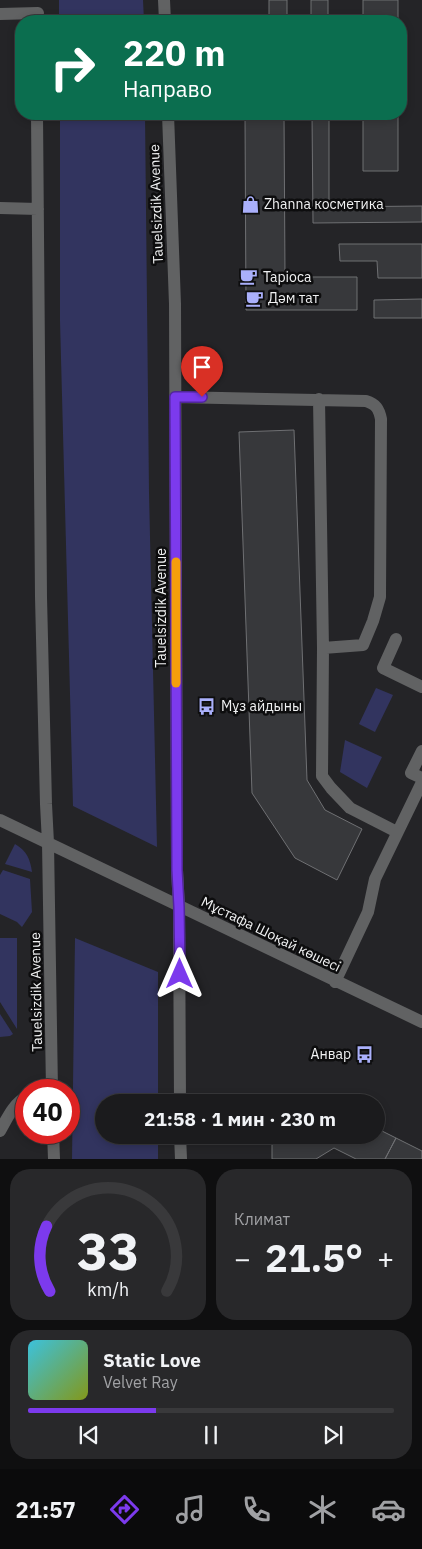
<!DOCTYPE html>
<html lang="ru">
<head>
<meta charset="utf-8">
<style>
  body { margin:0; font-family:"IBM Plex Sans",sans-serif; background:#28282a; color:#f1f3f6; height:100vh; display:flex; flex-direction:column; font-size:19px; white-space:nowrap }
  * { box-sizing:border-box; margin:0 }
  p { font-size:16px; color:#a0a1a4 }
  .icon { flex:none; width:28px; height:28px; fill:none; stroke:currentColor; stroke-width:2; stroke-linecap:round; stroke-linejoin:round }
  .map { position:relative; height:1159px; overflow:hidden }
  .sheet { display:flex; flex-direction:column; gap:10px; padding:10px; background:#0f0f10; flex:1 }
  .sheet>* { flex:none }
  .hud { position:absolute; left:15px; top:15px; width:392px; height:105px; border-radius:20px; box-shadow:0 2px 8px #0003,0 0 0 1px #39393b; background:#0b6e4f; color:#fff; overflow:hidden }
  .speed { position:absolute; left:15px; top:1079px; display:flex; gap:10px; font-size:25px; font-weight:700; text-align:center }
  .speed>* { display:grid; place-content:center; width:65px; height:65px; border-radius:50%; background:#1b1b1d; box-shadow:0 2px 8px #0003,0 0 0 1px #39393b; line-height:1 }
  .speed .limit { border:8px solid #d22; background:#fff; color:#111 }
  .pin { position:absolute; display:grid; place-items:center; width:42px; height:42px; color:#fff; margin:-51px -21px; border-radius:50% 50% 50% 0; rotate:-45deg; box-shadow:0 0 5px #0007 }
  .pin .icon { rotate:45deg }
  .me { position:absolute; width:55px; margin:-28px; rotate:0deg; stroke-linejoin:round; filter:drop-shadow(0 0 4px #0008) }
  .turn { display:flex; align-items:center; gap:18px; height:105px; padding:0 25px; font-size:22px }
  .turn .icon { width:65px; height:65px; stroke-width:2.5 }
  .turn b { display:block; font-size:35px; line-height:42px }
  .big { font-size:38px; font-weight:700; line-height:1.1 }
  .sheet .widget { flex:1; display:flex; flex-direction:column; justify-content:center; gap:8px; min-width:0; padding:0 18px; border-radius:20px; background:#28282a }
  .sheet .dial { align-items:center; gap:0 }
  .dial svg { height:130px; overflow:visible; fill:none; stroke:#39393b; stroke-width:7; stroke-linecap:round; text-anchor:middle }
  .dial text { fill:#f1f3f6; stroke:none }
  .song { display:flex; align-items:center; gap:15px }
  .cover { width:60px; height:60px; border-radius:8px; background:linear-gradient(135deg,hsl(190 70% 55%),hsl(70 70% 35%)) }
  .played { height:5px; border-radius:2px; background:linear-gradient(90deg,#7c3aed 35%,#39393b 35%) }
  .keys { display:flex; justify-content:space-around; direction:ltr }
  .heat { display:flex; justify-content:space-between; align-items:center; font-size:28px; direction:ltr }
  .sheet .tiles { flex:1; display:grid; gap:10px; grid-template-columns:1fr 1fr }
  .widget:last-child { grid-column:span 2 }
  .trip { position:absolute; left:95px; top:1094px; width:290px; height:50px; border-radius:25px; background:#1b1b1d; box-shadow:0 2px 8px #0003,0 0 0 1px #39393b; font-weight:700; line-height:50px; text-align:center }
  .menu { display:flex; height:80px; justify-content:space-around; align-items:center; background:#0b0b0c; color:#a0a1a4 }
  .menu .icon { width:35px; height:35px }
  .menu .active { color:#7c3aed }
  .menu b { font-size:22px; color:#f1f3f6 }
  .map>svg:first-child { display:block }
  .green { fill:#32345f }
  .building { fill:#37383b; stroke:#6f7073 }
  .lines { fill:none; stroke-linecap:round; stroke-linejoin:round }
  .minor { stroke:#616263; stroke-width:12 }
  .route-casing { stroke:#51269a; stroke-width:12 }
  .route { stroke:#7c3aed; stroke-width:9 }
  .slow { stroke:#f59e0b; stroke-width:9 }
  .labels { text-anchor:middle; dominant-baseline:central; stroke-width:5; stroke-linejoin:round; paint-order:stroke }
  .street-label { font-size:14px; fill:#f1f2f3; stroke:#0d0d0e }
  .poi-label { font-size:14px; fill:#f1f2f3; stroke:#0d0d0e; text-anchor:start }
</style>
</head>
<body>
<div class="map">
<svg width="422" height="1159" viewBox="0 0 422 1159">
  <rect width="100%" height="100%" fill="#242427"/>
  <!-- green -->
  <path class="green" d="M59,0h84l1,21h-85z
    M60,114h85l4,378 8,355 -84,-41 -13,-485z
    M376,688l17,7 -18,37 -16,-8z
    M345,740l37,17 -15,31 -27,-16z
    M15,844c12,7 15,15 17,28l-27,-8z
    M3,870l27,9 2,33 -10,15 -5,-5 -17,-8v-39z
    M0,938h17v91l-17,-27z
    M75,938l83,34v130h-54v33h54v24h-86z
    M0,1014l13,20 -3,2 -10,1z"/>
  <!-- building -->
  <path class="building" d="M269,0h18v21h-18z
    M311,0h17v21h-17z
    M363,0h35v21h-35z
    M245,114h39l1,163h72v33h-111z
    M312,114h17v93l93,-1v16l-109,1z
    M363,114h35v57h-35z
    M339,244h83v34h-44l-1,-17h-37z
    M422,299v19h-48v-18z
    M294,430l13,350 18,30 37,19 -25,51 -42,-22 -43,-65 -13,-361z
    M376,1128l20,10 -11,21h-29l-22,-11 -18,11h-44v-14l15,-10h89z
    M396,1138l26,13v8h-37z"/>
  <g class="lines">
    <!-- minor -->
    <path class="minor" d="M164,0l1,21
      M0,14l38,-1
      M37,114l4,483 5,207 2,39 4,247
      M168,114l7,190 2,566 2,37 1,195
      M0,208l38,1
      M175,397l191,4c10,3 13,8 15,18l-1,178 -7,24 -10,24 -40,3
      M319,399l4,249 -1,128 9,12 19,20 47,24
      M396,639l-13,29 39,19
      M422,751l-11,22 11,5
      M0,820l422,202
      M335,982l33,-70 7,-33 47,-97
      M0,1131c7,-12 13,-27 26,-34
      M53,1132l1,27
      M180,1135l1,24"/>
  </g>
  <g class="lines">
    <defs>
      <path id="route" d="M180,974l-1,-67 -2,-37 -2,-473h27"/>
    </defs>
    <!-- route casing -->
    <use href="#route" class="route-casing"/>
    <!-- route -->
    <use href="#route" class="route"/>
    <!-- slow -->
    <path class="slow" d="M176,562v121"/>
  </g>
  <!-- icons -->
  <defs>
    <symbol id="shop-bare" viewBox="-9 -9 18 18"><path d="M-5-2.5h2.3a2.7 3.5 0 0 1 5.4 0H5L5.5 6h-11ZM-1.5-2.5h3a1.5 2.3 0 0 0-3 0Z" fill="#aab0fb" stroke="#0d0d0e" stroke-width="2.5" paint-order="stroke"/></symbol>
    <symbol id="cafe-bare" viewBox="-9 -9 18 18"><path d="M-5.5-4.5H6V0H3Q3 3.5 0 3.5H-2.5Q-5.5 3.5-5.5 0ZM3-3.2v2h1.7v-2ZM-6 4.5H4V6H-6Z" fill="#aab0fb" stroke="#0d0d0e" stroke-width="2.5" paint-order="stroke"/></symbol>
    <symbol id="bus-bare" viewBox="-9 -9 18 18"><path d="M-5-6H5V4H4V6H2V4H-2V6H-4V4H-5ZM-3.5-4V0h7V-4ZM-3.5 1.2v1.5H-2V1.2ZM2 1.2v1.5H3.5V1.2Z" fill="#aab0fb" stroke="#0d0d0e" stroke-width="2.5" paint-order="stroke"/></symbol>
  </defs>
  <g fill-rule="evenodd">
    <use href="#shop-bare" x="238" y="192" width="25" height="25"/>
    <use href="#cafe-bare" x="236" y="264" width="25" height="25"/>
    <use href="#cafe-bare" x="242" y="286" width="25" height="25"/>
    <use href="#bus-bare" x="194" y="694" width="25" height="25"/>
    <use href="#bus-bare" x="352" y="1042" width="25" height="25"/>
  </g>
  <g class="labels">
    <!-- street labels -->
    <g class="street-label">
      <text transform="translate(156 204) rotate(-92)">Tauelsizdik Avenue</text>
      <text transform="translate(161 608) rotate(-90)">Tauelsizdik Avenue</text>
      <text transform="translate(271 934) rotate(26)">Мұстафа Шоқай көшесі</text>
      <text transform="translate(36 992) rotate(-91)">Tauelsizdik Avenue</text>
    </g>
    <!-- poi labels -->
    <g class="poi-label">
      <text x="264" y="204">Zhanna косметика</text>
      <text x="263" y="277">Tapioca</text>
      <text x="268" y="298">Дәм тат</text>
      <text x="221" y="706">Мұз айдыны</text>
      <text x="351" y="1054" text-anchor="end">Анвар</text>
    </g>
  </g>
</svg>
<div class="speed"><div class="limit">40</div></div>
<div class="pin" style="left:202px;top:397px;background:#d93025"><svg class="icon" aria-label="arrive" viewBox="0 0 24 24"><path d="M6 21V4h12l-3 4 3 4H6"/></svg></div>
<svg class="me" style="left:180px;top:974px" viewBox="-20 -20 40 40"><path d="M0-17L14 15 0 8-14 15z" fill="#7c3aed" stroke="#fff" stroke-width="4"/></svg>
<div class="trip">21:58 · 1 мин · 230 m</div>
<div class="hud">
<div class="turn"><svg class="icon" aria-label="right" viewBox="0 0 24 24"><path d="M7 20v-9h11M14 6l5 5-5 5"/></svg><div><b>220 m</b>Направо</div></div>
</div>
</div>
<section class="sheet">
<div class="tiles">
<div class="widget dial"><svg viewBox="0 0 100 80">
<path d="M14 69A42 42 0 1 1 86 69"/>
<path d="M14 69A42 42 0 0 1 12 29" stroke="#7c3aed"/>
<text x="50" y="56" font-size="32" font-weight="700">33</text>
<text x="50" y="72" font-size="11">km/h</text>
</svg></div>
<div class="widget"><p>Климат</p>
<div class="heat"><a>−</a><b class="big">21.5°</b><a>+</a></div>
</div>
<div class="widget">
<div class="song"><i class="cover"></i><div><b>Static Love</b><p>Velvet Ray</p></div></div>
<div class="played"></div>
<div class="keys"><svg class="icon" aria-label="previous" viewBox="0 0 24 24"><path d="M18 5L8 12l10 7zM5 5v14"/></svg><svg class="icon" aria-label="pause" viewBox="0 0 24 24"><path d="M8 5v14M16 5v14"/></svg><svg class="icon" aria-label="next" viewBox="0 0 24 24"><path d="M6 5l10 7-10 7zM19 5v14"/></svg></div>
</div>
</div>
</section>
<nav class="menu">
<b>21:57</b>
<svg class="icon active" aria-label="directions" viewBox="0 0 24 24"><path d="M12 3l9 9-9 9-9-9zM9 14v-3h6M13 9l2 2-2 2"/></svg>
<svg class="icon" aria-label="music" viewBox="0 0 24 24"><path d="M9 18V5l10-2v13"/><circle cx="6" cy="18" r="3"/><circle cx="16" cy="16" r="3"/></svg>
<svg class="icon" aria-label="phone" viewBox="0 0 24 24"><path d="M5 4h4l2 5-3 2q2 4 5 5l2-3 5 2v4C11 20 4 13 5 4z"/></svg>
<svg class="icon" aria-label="climate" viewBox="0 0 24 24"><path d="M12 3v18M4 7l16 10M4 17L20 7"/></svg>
<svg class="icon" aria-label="car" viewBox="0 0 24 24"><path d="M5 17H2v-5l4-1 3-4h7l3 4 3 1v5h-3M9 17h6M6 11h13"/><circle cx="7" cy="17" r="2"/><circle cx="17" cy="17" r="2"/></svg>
</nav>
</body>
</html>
